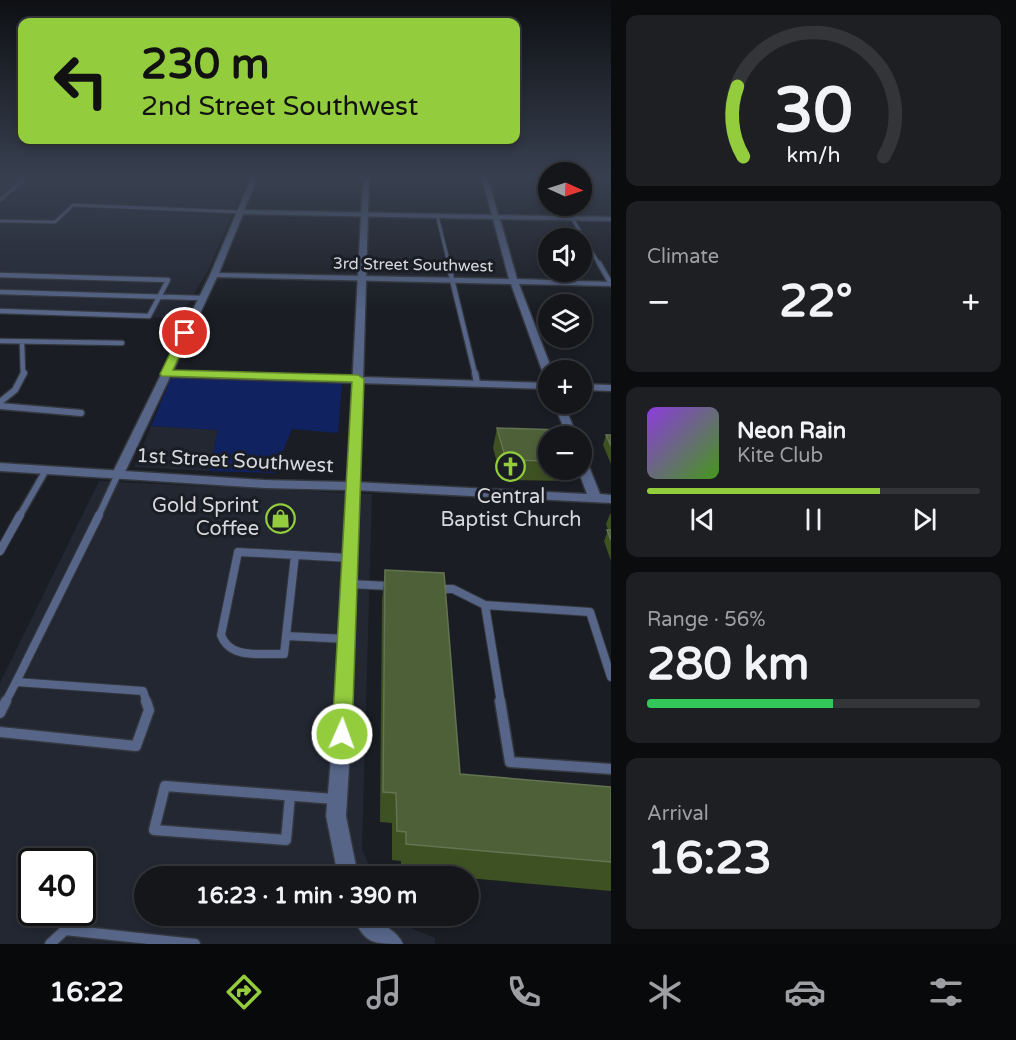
<!DOCTYPE html>
<html lang="en">
<head>
<meta charset="utf-8">
<style>
  body { margin:0; font-family:"Varela Round",sans-serif; background:#1d1f23; color:#f1f3f6; height:100vh; display:flex; flex-direction:column; font-size:22px; white-space:nowrap }
  * { box-sizing:border-box; margin:0 }
  p { font-size:20px; color:#9d9fa2 }
  .icon { flex:none; width:33px; height:33px; fill:none; stroke:currentColor; stroke-width:2; stroke-linecap:round; stroke-linejoin:round }
  .map { position:relative; flex:1; overflow:hidden }
  .panel { display:flex; flex-direction:column; gap:15px; padding:15px; background:#0b0c0e; width:405px }
  .panel>* { flex:none }
  .top-card { position:absolute; left:18px; top:18px; width:502px; height:126px; border-radius:12px; box-shadow:0 3px 9px #0003,0 0 0 2px #333539; background:#93cc3d; color:#111; overflow:hidden }
  .needle { width:39px; rotate:93deg }
  .fabs { position:absolute; left:538px; top:162px; display:grid; gap:12px }
  .fabs a { display:grid; place-items:center; width:54px; height:54px; border-radius:50%; background:#14161a; box-shadow:0 3px 9px #0003,0 0 0 2px #333539; font-size:30px }
  .speed { position:absolute; left:18px; top:848px; display:flex; gap:12px; font-size:30px; font-weight:700; text-align:center }
  .speed>* { display:grid; place-content:center; width:78px; height:78px; border-radius:50%; background:#14161a; box-shadow:0 3px 9px #0003,0 0 0 2px #333539; line-height:1 }
  .speed .limit { border:3px solid #111; border-radius:9px; background:#fff; color:#111 }
  .pin { position:absolute; display:grid; place-items:center; width:51px; height:51px; color:#fff; margin:-26px; border:3px solid #fff; border-radius:50%; box-shadow:0 2px 6px #0007 }
  .me { position:absolute; width:66px; margin:-33px; rotate:2deg; stroke-linejoin:round; filter:drop-shadow(0 0 4px #0008) }
  .turn { display:flex; align-items:center; gap:21px; height:126px; padding:0 24px; font-size:27px }
  .turn .icon { width:78px; height:78px; stroke-width:2.5 }
  .turn b { display:block; font-size:42px; line-height:51px }
  .big { font-size:45px; font-weight:800; line-height:1.1 }
  .panel .card { flex:1; display:flex; flex-direction:column; justify-content:center; gap:9px; min-width:0; padding:0 21px; border-radius:12px; background:#1d1f23 }
  .panel .dial { align-items:center; gap:0 }
  .dial svg { height:156px; overflow:visible; fill:none; stroke:#333539; stroke-width:7; stroke-linecap:round; text-anchor:middle }
  .dial text { fill:#f1f3f6; stroke:none }
  .song { display:flex; align-items:center; gap:18px }
  .cover { width:72px; height:72px; border-radius:9px; background:linear-gradient(135deg,hsl(270 70% 55%),hsl(100 70% 35%)) }
  .played { height:6px; border-radius:3px; background:linear-gradient(90deg,#93cc3d 70%,#333539 70%) }
  .keys { display:flex; justify-content:space-around; direction:ltr }
  .heat { display:flex; justify-content:space-between; align-items:center; font-size:33px; direction:ltr }
  .charge { height:9px; border-radius:4px; background:linear-gradient(90deg,#34c759 56%,#333539 0) }
  .trip { position:absolute; left:134px; top:866px; width:345px; height:60px; border-radius:30px; background:#14161a; box-shadow:0 3px 9px #0003,0 0 0 2px #333539; font-weight:800; line-height:60px; text-align:center }
  .tabs { display:flex; height:96px; justify-content:space-around; align-items:center; background:#08090a; color:#9d9fa2 }
  .tabs .icon { width:42px; height:42px }
  .tabs .selected { color:#93cc3d }
  .tabs b { font-size:27px; color:#f1f3f6 }
  main { display:flex; flex:1; min-height:0 }
  .map>svg:first-child { display:block }
  .built { fill:#222732; fill-rule:evenodd }
  .green { fill:#112261 }
  .lines { fill:none; stroke-linecap:round; stroke-linejoin:round }
  .service-far4-casing { stroke:#34373d; stroke-width:4.5 }
  .service-far3-casing { stroke:#34373d; stroke-width:7 }
  .service-far2-casing { stroke:#34373d; stroke-width:9 }
  .service-far1-casing { stroke:#34373d; stroke-width:10 }
  .service-casing { stroke:#34373d; stroke-width:13 }
  .minor-casing { stroke:#34373d; stroke-width:3 }
  .tertiary-casing { stroke:#34373d; stroke-width:3 }
  .service-far4 { stroke:#566588; stroke-width:3 }
  .service-far3 { stroke:#566588; stroke-width:4.5 }
  .service-far2 { stroke:#566588; stroke-width:6 }
  .service-far1 { stroke:#566588; stroke-width:8 }
  .service { stroke:#566588; stroke-width:10 }
  .minor { fill:#566588; fill-rule:evenodd }
  .tertiary { fill:#566588; fill-rule:evenodd }
  .wall { fill:#3e5123 }
  .building { fill:#4e6037; stroke:#647351; stroke-width:1.5 }
  .route { fill:#93cc3d; stroke:#608528; stroke-width:1.5 }
  .labels { text-anchor:middle; dominant-baseline:central; stroke-width:6; stroke-linejoin:round; paint-order:stroke }
  .far-street-label { font-size:16px; fill:#d7d9dd; stroke:#1a1d23 }
  .street-label { font-size:20px; fill:#d7d9dd; stroke:#1a1d23 }
  .poi-label { font-size:20px; fill:#d7d9dd; stroke:#1a1d23 }
</style>
</head>
<body>
<main>
<div class="map">
<svg width="611" height="944" viewBox="0 0 611 944">
  <rect width="100%" height="100%" fill="#1a1d23"/>
  <!-- built -->
  <path class="built" d="M0,179h247l-39,91 -28,48 -180,-3z
    M259,179h102l-1,14 -106,-2z
    M151,426l67,4 -9,41 -75,-4z
    M99,481l273,13 -10,355 11,27h-229v39h244l2,4 45,19v6h-435v-261zM32,861h50v51h-50z"/>
  <!-- green -->
  <path class="green" d="M171,378l171,5 -4,50 -46,-4 -14,34 -2,10 -67,-2 9,-41 -67,-4z"/>
  <g class="lines">
    <defs>
      <path id="service-far4" d="M0,200l25,-21
        M437,215l12,49
        M572,218l27,46
        M0,221l55,1 18,-17 167,7"/>
      <path id="service-far3" d="M448,263l27,111
        M599,263l12,21
        M0,275l168,5 -19,36 -149,-5
        M0,292l202,6
        M0,341l122,2
        M22,343l1,31"/>
      <path id="service-far2" d="M475,373l2,10
        M0,402l15,-12 9,-17
        M0,406l81,7
        M19,517l27,-47
        M98,517l20,-43"/>
      <path id="service-far1" d="M0,551l20,-36
        M238,552l57,3 -11,99c-23,-1 -54,6 -63,-19z
        M295,555l54,3
        M349,584l40,2
        M439,589h14l32,16
        M286,636l60,3
        M16,682l83,-167
        M5,703l11,-21 127,9 4,12
        M501,703l-16,-98 105,7 21,65"/>
      <path id="service" d="M500,701l10,61 101,7
        M0,713l6,-12
        M0,732l136,14 13,-36 -3,-9
        M290,796l-4,44 -132,-10 11,-44 169,13
        M50,944l15,-14 130,14"/>
      <path id="minor" d="M251,179h6l-13,31 248,5 -10,-36h6l10,36 113,2v4l-111,-2 17,60 94,3v4l-92,-2 33,86h-3v9l-5,-3 -33,-92 -294,-7 -44,94 376,12v6l-379,-12 -46,97 -2,3h-8l-2,-3 98,-199zM243,214l250,5 16,60 -290,-6z
        M582,384l29,1v6l-29,-1z
        M554,404h10l13,32h-10z
        M582,460l6,4 12,30 11,1v8l-257,-13 -6,-4 6,-4 233,12 -9,-24h4z"/>
      <path id="tertiary" d="M363,179h6l-9,307 -9,248 -5,82 12,60h-20l-12,-60 7,-82 13,-244 -82,-2 -264,-17v-8l264,17 83,2z
        M352,915h23c8,12 23,16 28,29 -31,0 -38,0 -51,-29z"/>
    </defs>
    <!-- service-far4 casing -->
    <use href="#service-far4" class="service-far4-casing"/>
    <!-- service-far3 casing -->
    <use href="#service-far3" class="service-far3-casing"/>
    <!-- service-far2 casing -->
    <use href="#service-far2" class="service-far2-casing"/>
    <!-- service-far1 casing -->
    <use href="#service-far1" class="service-far1-casing"/>
    <!-- service casing -->
    <use href="#service" class="service-casing"/>
    <!-- minor casing -->
    <use href="#minor" class="minor-casing"/>
    <!-- tertiary casing -->
    <use href="#tertiary" class="tertiary-casing"/>
    <!-- service-far4 -->
    <use href="#service-far4" class="service-far4"/>
    <!-- service-far3 -->
    <use href="#service-far3" class="service-far3"/>
    <!-- service-far2 -->
    <use href="#service-far2" class="service-far2"/>
    <!-- service-far1 -->
    <use href="#service-far1" class="service-far1"/>
    <!-- service -->
    <use href="#service" class="service"/>
    <!-- minor -->
    <use href="#minor" class="minor"/>
    <!-- tertiary -->
    <use href="#tertiary" class="tertiary"/>
  </g>
  <!-- wall -->
  <path class="wall" d="M497,428l52,8v34h22l-3,11 -66,-1 -9,-32z
    M606,435h5v29l-8,-19z
    M610,514h1v47l-7,-20 4,-11 -2,-6z
    M385,570l75,204 151,13v104l-143,-13v-2h-25l-42,-4v-11l-9,-1v-37l-12,-1 2,-222z"/>
  <!-- building -->
  <path class="building" d="M497,428l64,2 2,6h-14v25l-43,-1z
    M606,435h5v11z
    M607,530h4v10z
    M385,570l59,3 16,201 151,13v75l-205,-18v-12l-9,-1 -1,-38 -13,-1z"/>
  <!-- sky -->
  <linearGradient id="sky" x2="0" y2="1"><stop stop-color="#0e1013"/><stop offset="0.57" stop-color="#384050"/><stop offset="1" stop-color="#384050" stop-opacity="0"/></linearGradient>
  <rect width="611" height="312" fill="url(#sky)"/>
  <!-- route -->
  <path class="route" d="M185,330l5,3 -17,37 185,5 6,4 -12,355 -3,7 -7,2 -7,-2 -3,-7 20,-352 -190,-6 -2,-2 20,-41z"/>
  <!-- icons -->
  <defs>
    <symbol id="church-ring" viewBox="-11 -11 22 22"><circle r="9.5" fill="#1a1d23" stroke="#93cc3d" stroke-width="1.5"/><path d="M-1.2-6h2.4v3.5h3.3v2.4h-3.3V6h-2.4V-.1h-3.3v-2.4h3.3Z" fill="#93cc3d"/></symbol>
    <symbol id="shop-ring" viewBox="-11 -11 22 22"><circle r="9.5" fill="#1a1d23" stroke="#93cc3d" stroke-width="1.5"/><path d="M-5-2.5h2.3a2.7 3.5 0 0 1 5.4 0H5L5.5 6h-11ZM-1.5-2.5h3a1.5 2.3 0 0 0-3 0Z" fill="#93cc3d"/></symbol>
  </defs>
  <g fill-rule="evenodd">
    <use href="#church-ring" x="494" y="450" width="33" height="33"/>
    <use href="#shop-ring" x="264" y="502" width="33" height="33"/>
  </g>
  <g class="labels">
    <!-- far-street labels -->
    <g class="far-street-label">
      <text transform="translate(413 265) rotate(1)">3rd Street Southwest</text>
    </g>
    <!-- street labels -->
    <g class="street-label">
      <text transform="translate(235 461) rotate(3)">1st Street Southwest</text>
    </g>
    <!-- poi labels -->
    <g class="poi-label">
      <text x="511" y="497">Central<tspan x="511" dy="23">Baptist Church</tspan></text>
      <text x="259" y="506" text-anchor="end">Gold Sprint<tspan x="259" dy="23">Coffee</tspan></text>
    </g>
  </g>
</svg>
<div class="fabs">
<a><svg class="needle" viewBox="-14 -14 28 28"><path d="M0-13l5 13h-10z" fill="#e53935"/><path d="M0 13l5-13h-10z" fill="#9d9fa2"/></svg></a>
<a><svg class="icon" aria-label="sound" viewBox="0 0 24 24"><path d="M4 9h4l5-4v14l-5-4H4zM17 9q2 3 0 6"/></svg></a>
<a><svg class="icon" aria-label="layers" viewBox="0 0 24 24"><path d="M12 4l9 5-9 5-9-5zM3 14l9 5 9-5"/></svg></a>
<a>+</a>
<a>−</a>
</div>
<div class="speed"><div class="limit">40</div></div>
<div class="pin" style="left:185px;top:333px;background:#d93025"><svg class="icon" aria-label="arrive" viewBox="0 0 24 24"><path d="M6 21V4h12l-3 4 3 4H6"/></svg></div>
<svg class="me" style="left:342px;top:734px" viewBox="-20 -20 40 40"><circle r="17" fill="#93cc3d" stroke="#fff" stroke-width="3"/><path d="M0-11L8 9 0 5-8 9z" fill="#fff"/></svg>
<div class="trip">16:23 · 1 min · 390 m</div>
<div class="top-card">
<div class="turn"><svg class="icon" aria-label="left" viewBox="0 0 24 24"><path d="M17 20v-9H6M10 6l-5 5 5 5"/></svg><div><b>230 m</b>2nd Street Southwest</div></div>
</div>
</div>
<section class="panel">
<div class="card dial"><svg viewBox="0 0 100 80">
<path d="M14 69A42 42 0 1 1 86 69"/>
<path d="M14 69A42 42 0 0 1 11 33" stroke="#93cc3d"/>
<text x="50" y="56" font-size="32" font-weight="700">30</text>
<text x="50" y="72" font-size="11">km/h</text>
</svg></div>
<div class="card"><p>Climate</p>
<div class="heat"><a>−</a><b class="big">22°</b><a>+</a></div>
</div>
<div class="card">
<div class="song"><i class="cover"></i><div><b>Neon Rain</b><p>Kite Club</p></div></div>
<div class="played"></div>
<div class="keys"><svg class="icon" aria-label="previous" viewBox="0 0 24 24"><path d="M18 5L8 12l10 7zM5 5v14"/></svg><svg class="icon" aria-label="pause" viewBox="0 0 24 24"><path d="M8 5v14M16 5v14"/></svg><svg class="icon" aria-label="next" viewBox="0 0 24 24"><path d="M6 5l10 7-10 7zM19 5v14"/></svg></div>
</div>
<div class="card"><p>Range · 56%</p><b class="big">280 km</b><div class="charge"></div></div>
<div class="card"><p>Arrival</p><b class="big">16:23</b></div>
</section>
</main>
<nav class="tabs">
<b>16:22</b>
<svg class="icon selected" aria-label="directions" viewBox="0 0 24 24"><path d="M12 3l9 9-9 9-9-9zM9 14v-3h6M13 9l2 2-2 2"/></svg>
<svg class="icon" aria-label="music" viewBox="0 0 24 24"><path d="M9 18V5l10-2v13"/><circle cx="6" cy="18" r="3"/><circle cx="16" cy="16" r="3"/></svg>
<svg class="icon" aria-label="phone" viewBox="0 0 24 24"><path d="M5 4h4l2 5-3 2q2 4 5 5l2-3 5 2v4C11 20 4 13 5 4z"/></svg>
<svg class="icon" aria-label="climate" viewBox="0 0 24 24"><path d="M12 3v18M4 7l16 10M4 17L20 7"/></svg>
<svg class="icon" aria-label="car" viewBox="0 0 24 24"><path d="M5 17H2v-5l4-1 3-4h7l3 4 3 1v5h-3M9 17h6M6 11h13"/><circle cx="7" cy="17" r="2"/><circle cx="17" cy="17" r="2"/></svg>
<svg class="icon" aria-label="filters" viewBox="0 0 24 24"><path d="M4 7h16M4 17h16"/><circle cx="9" cy="7" r="2"/><circle cx="15" cy="17" r="2"/></svg>
</nav>
</body>
</html>
